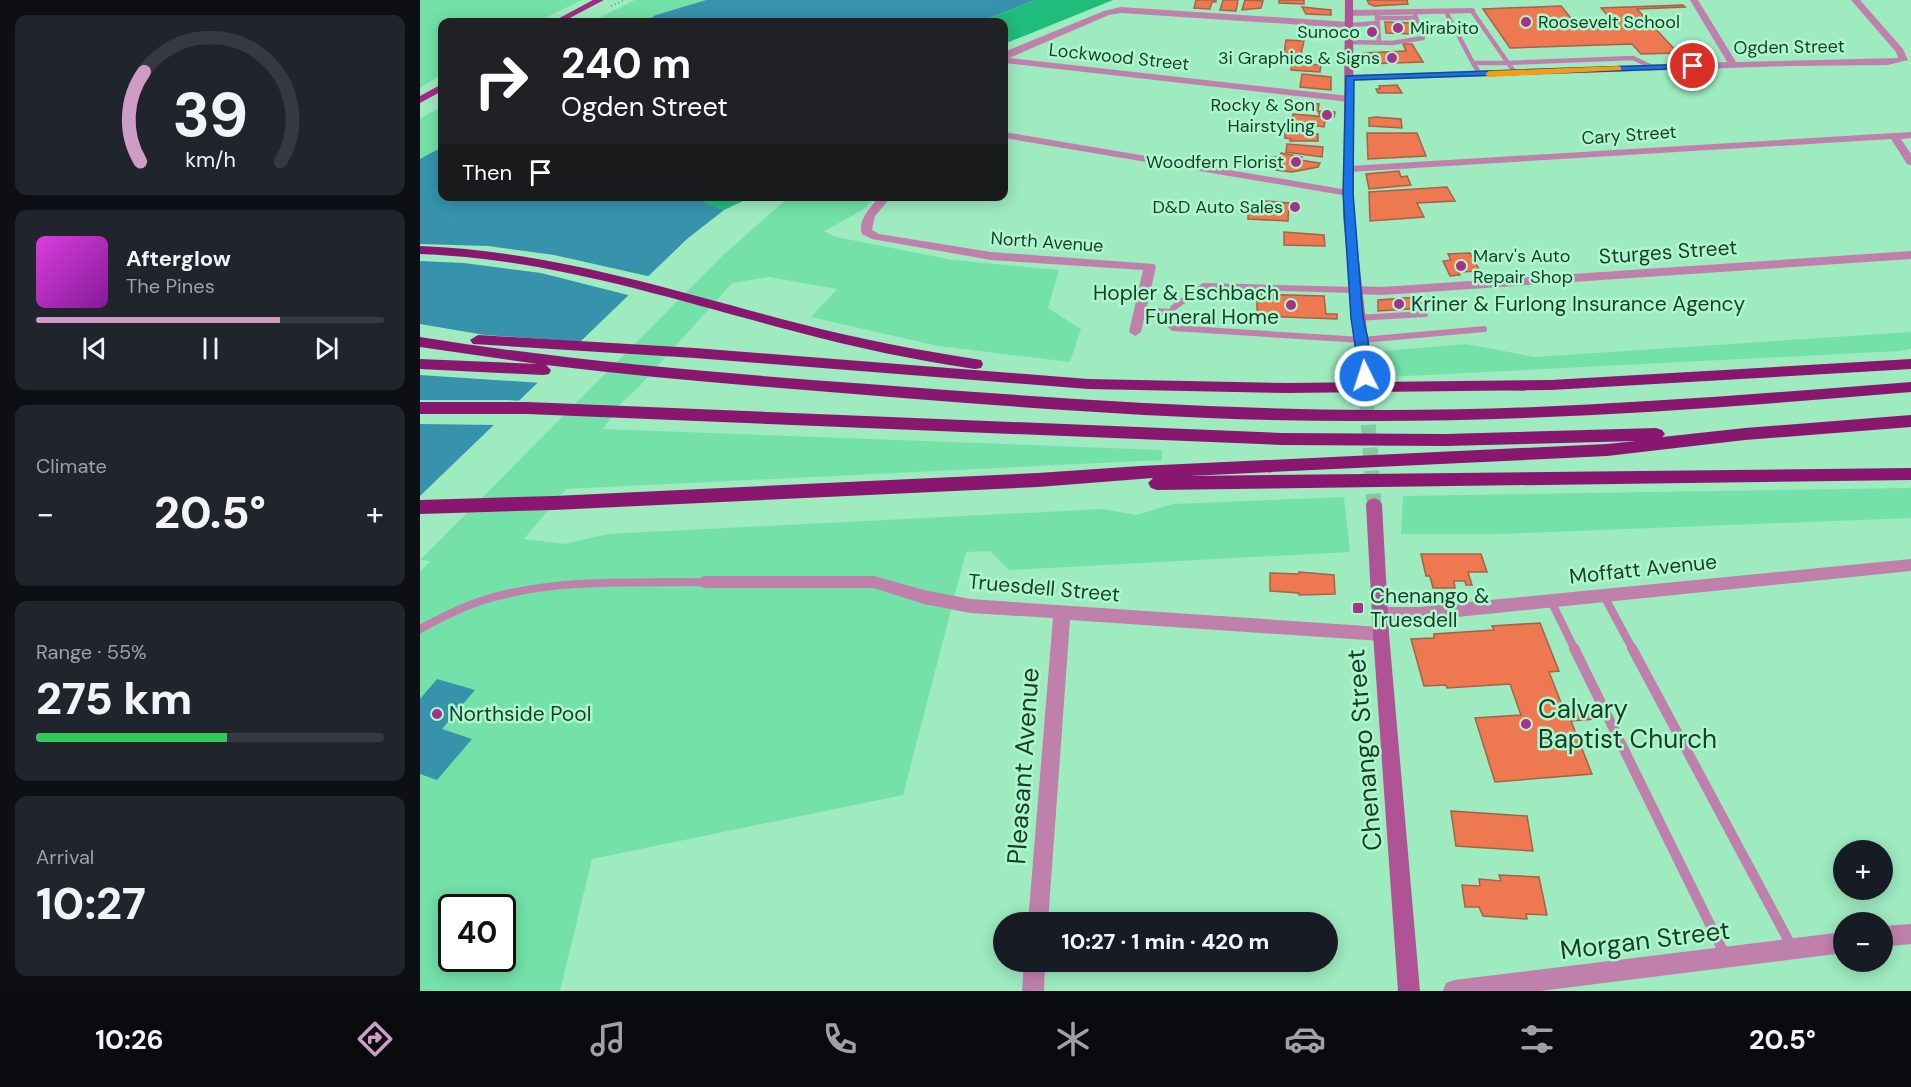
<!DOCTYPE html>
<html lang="en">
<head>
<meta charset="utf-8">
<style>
  body { margin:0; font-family:"DM Sans",sans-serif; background:#20242c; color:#f1f3f6; height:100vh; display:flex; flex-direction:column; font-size:22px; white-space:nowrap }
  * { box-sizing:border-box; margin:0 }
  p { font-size:20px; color:#9ea1a6 }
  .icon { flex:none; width:33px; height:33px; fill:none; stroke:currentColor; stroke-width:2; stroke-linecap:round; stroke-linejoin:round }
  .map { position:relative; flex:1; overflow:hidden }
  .sheet { display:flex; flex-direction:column; gap:15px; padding:15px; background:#0d0f14; width:420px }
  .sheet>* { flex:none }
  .banner { position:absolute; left:18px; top:18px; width:570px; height:183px; border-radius:12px; box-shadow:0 3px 15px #0003; background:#202124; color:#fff; overflow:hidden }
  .buttons { position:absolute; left:1413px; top:840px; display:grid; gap:12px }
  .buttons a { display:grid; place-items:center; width:60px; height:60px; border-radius:50%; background:#171b24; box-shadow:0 3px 15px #0003; font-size:30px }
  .speed { position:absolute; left:18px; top:894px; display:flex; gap:12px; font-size:30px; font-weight:700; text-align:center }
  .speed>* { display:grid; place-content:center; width:78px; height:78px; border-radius:50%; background:#171b24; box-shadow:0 3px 15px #0003; line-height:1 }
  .speed .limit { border:3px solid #111; border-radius:9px; background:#fff; color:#111 }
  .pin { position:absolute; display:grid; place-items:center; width:51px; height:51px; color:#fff; margin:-26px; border:3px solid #fff; border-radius:50%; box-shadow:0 2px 6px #0007 }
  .me { position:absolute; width:66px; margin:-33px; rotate:356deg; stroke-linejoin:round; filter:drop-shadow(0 0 4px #0008) }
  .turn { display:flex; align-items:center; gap:21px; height:126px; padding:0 24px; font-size:27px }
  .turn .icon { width:78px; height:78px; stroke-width:2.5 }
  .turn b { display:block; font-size:42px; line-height:51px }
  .then { display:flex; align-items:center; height:57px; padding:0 24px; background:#0003; gap:12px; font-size:22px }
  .big { font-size:45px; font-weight:800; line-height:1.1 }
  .sheet .widget { flex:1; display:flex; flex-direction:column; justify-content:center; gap:9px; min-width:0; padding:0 21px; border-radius:12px; background:#20242c }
  .sheet .dial { align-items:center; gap:0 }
  .dial svg { height:156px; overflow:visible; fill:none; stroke:#363941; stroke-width:7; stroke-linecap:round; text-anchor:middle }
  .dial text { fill:#f1f3f6; stroke:none }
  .song { display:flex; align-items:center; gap:18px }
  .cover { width:72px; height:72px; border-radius:9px; background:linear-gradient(135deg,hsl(300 70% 55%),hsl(290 70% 35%)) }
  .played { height:6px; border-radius:3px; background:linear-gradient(90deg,#cf9cc5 70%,#363941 70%) }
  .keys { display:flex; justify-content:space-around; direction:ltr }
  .heat { display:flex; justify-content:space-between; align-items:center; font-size:33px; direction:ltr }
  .charge { height:9px; border-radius:4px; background:linear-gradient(90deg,#34c759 55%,#363941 0) }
  .trip { position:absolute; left:573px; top:912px; width:345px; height:60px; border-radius:30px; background:#171b24; box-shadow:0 3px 15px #0003; font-weight:800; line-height:60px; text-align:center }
  .menu { display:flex; height:96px; justify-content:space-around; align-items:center; background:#090b0e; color:#9ea1a6 }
  .menu .icon { width:42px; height:42px }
  .menu .selected { color:#cf9cc5 }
  .menu b { font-size:27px; color:#f1f3f6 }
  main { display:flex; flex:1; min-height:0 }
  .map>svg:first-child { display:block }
  .green { fill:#73e1a8; fill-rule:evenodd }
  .forest { fill:#20bc7c }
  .water { fill:#3793ac }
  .pier { fill:#9eebc0 }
  .building { fill:#ee7951; stroke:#a6614a; stroke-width:1.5 }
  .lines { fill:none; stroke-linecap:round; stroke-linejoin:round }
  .secondary-tunnel-far1 { stroke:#84c8a2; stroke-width:12; stroke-dasharray:12 6; stroke-linecap:butt }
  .secondary-tunnel { stroke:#84c8a2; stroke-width:15; stroke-dasharray:15 8; stroke-linecap:butt }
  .path { stroke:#68a282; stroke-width:2; stroke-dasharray:1 3; stroke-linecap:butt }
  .lane-far3 { stroke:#c080ac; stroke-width:4.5 }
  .lane-far2 { stroke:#c080ac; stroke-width:6 }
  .lane-far1 { stroke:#c080ac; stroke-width:8 }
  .lane { stroke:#c080ac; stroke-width:10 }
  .street { fill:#c080ac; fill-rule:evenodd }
  .secondary { fill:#b05296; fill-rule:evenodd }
  .primary { fill:#a22a85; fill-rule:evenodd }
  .highway { fill:#891770; fill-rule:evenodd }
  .route { fill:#1a73e8; stroke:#114b97; stroke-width:1.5 }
  .slow { fill:#f59e0b }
  .poi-dot { fill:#a6318a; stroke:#abf8cd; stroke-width:2 }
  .labels { text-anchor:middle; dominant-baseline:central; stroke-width:5; stroke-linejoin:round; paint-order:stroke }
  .far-poi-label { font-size:18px; fill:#1c3b2b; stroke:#abf8cd; text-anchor:end }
  .far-street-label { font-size:18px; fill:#1c3b2b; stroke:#abf8cd }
  .street-label { font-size:21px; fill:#1c3b2b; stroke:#abf8cd }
  .poi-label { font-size:21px; fill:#1c3b2b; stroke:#abf8cd; text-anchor:start }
  .near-poi-label { font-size:26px; fill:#1c3b2b; stroke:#abf8cd; text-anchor:start }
  .near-street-label { font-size:26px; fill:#1c3b2b; stroke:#abf8cd }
</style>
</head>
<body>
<main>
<section class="sheet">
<div class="widget dial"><svg viewBox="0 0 100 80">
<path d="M14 69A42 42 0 1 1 86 69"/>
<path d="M14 69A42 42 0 0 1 16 23" stroke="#cf9cc5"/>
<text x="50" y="56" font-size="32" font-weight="700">39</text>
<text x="50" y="72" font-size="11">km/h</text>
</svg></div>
<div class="widget">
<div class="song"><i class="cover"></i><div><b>Afterglow</b><p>The Pines</p></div></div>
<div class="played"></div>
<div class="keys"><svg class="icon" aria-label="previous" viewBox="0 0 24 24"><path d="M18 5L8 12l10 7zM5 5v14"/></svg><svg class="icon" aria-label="pause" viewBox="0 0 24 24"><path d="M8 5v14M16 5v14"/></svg><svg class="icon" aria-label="next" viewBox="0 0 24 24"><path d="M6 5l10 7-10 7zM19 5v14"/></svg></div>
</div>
<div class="widget"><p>Climate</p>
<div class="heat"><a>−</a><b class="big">20.5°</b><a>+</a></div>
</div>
<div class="widget"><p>Range · 55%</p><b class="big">275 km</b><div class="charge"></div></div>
<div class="widget"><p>Arrival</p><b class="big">10:27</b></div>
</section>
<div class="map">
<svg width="1491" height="991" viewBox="0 0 1491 991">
  <rect width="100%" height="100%" fill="#9eebc0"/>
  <!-- green -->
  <path class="green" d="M0,0h162l-46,22h-94v52l-22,14z
    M215,0h71l-50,15 -12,7h-53z
    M22,106v41l-22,12v-40z
    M370,196l86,1 -15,14 -37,20 12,6 117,23 106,10 -11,38 33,21 -11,33 -132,-16 -127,-29 26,-28 -68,-12 -37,6 -95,106 -17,15 -17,25 559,21v10l-596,29 -42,50 40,5 44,-10 495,-25 33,6 37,-11 171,-7 6,55 -341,18 -19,-19 -24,1 -63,243 -311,64 -32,132h-140v-419l10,-11 -10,-1 302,-304zM32,908h50v50h-50z
    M1491,332v17l-12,2 -513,26 -2,-26 82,-7 69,13z
    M1491,488v30l-411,16h-99l2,-38z"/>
  <!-- forest -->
  <path class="forest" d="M615,0h78l-109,44v-22h-24z
    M288,197h43l-27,13 -21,-7z"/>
  <!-- water -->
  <path class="water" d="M286,0h329l-55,22h-336l12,-7z
    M22,147v49h266l-4,7 20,7 -37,29 -267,257v-337z
    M17,679l38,11 -33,39 30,10 -35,41 -17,-6v-75z"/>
  <!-- pier -->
  <path class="pier" d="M0,244l68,2 66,9 98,22 -20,19 -91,-23 -77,-10 -44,-2z
    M0,324l65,11 100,7 -43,41 -122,-8z
    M0,400h86l18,1 -26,24 -78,-1z"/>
  <!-- building -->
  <path class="building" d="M776,0h20v2h-4l-2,7 -16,-1z
    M803,0h15l-2,11 -16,-1z
    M825,0l18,1 -2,7 -19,2z
    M859,0h25v4l-25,-1z
    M947,0h40l1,4 -34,2 -5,-2z
    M1263,5l2,2 -48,2 41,44 -37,1 -9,-10 -122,4 -27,-39 78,-3 14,17 38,-2 -12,-13z
    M882,7l29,3v5l-25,-1z
    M965,22l26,1 1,11 -26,-1z
    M866,40l18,1 -3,13 -17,-1z
    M983,44h9l11,18 -59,2 -1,-11 43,-2z
    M872,63l29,2 -1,7 -29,-2z
    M882,74l29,3v13l-31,-3z
    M977,85l5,8h-24l-2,-4h4l-1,-3z
    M868,101l31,3 -1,7 -31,-3z
    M898,111l17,1 -1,5 -14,-1z
    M873,114l33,3 -2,10 -32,-5z
    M956,117l25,2 1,9 -33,-2v-8z
    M865,132l33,2v7h-28l1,-2 -6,-1z
    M947,133h50l9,23 -58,3z
    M867,144l36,3 -1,10 -36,-5z
    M861,153l21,4 -2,3 20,3 -2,4 -26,5 -16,-2 1,-8 -6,-1 1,-4h7z
    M979,171l2,6 6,-1 4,9 -42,4 -3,-15z
    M1027,187l8,14 -38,2 7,14 -54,4 -1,-29z
    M846,201l23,2 -1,18 -40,-2v-8l11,1v-6h7z
    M864,232l40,3 1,11 -41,-1z
    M1050,253l10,18 -22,1 2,3 -10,1 -7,-15 8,-1 -3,-6z
    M837,294l67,2 2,18h11v5l-80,-3z
    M998,297l5,11 -45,3v-11z
    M1001,554h60l6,18h-19l4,13h-6l-1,-4h-11l1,7h-22l-3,-12h-4z
    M879,572l35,3 1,19 -36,1v-2l-29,-2v-18l29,1z
    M1120,623l19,48 -10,1 15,38 26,-2 5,11 -24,2 21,53 -97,8 -20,-64 46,-3 -11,-31 -63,4 -1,-3 -22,1 -13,-47 23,-1v-4l60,-4 -2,-4z
    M1031,811l76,5 6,35 -77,-5z
    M1079,875l40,2 8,38 -21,-1 1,5 -44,-3 -4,-9h-14l-3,-22 18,1 -1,-7 22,2z"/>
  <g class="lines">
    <!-- secondary-tunnel-far1 -->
    <path class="secondary-tunnel-far1" d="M945,376v5"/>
    <!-- secondary-tunnel -->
    <path class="secondary-tunnel" d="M945,379l9,125"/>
    <!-- path -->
    <path class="path" d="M191,6l13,-6"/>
    <!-- lane-far3 -->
    <path class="lane-far3" d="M1052,11l36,52 125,-5 19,9
      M1026,12l27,51
      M957,13v5h39
      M958,23l1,20
      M930,25l28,-2 -1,-5
      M930,42l42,1 31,-5 -9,-26
      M1060,74l-7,-11h35l7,10"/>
    <!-- lane-far2 -->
    <path class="lane-far2" d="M935,290l-151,-4 -31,22 -5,14 5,6 189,12 122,-11
      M720,310l30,2
      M937,318l68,-4"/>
    <!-- lane-far1 -->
    <path class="lane-far1" d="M1184,596l29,54
      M1131,601l24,49
      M0,629c22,-12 43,-23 67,-30 71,-21 147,-16 220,-17"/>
    <!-- lane -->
    <path class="lane" d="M1154,648l151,307
      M1212,648l160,299"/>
    <!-- street -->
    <path class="street" d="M1270,0h8l38,62 162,-4 -2,-6 -45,-52h9l43,49 5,11 -20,5 -99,1 -440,15 -5,-3 5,-3 378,-13z
      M701,7l229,15 4,3 -4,3 -229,-15 -12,2 -100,43 340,38 5,3 -5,3 -345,-39v-11l100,-41z
      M1052,8l3,1v4l-125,3 -4,-3 4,-3z
      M584,132l344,58 5,3 -5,3 -344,-58z
      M1491,132v6l-10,1 10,15v11l-4,-1 -16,-25 -542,33 -5,-3 5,-3z
      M460,196h12l-17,20 -3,14 7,4 112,18 163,12 2,3 -15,65 -6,4 -6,-4 14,-62 -152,-10 -119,-21 -10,-5c-5,-14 9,-27 18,-38z
      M1491,251v8l-529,36 -27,-1 -6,-4 6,-4 27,1z
      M1491,559v12l-493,50h-39l-6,-2 -2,-5 2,-5 6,-2h39z
      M287,576h167l50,14 46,9 411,28 6,2 2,5 -2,5 -6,2 -311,-21 -22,302h-20l25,-304 -83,-5 -46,-9 -50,-16h-167l-6,-1 -2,-5 2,-5z
      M1491,924v20l-29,3v-21z
      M1424,932v21l-304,38h-97l3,-8 8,-3z
      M604,962h21l-1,29h-22z"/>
    <!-- secondary -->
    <path class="secondary" d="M925,0h8l1,216 18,160 -7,4 -7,-4 -15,-160z
      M954,498l5,2 3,4 7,130 31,357h-22l-25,-357 -7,-130 3,-4z"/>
    <!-- primary -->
    <path class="primary" d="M173,0h11l-42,22h-10z
      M22,84v7l-22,12v-7z"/>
    <!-- highway -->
    <path class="highway" d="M0,246c133,5 254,45 381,78 58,15 116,26 174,35l6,1 2,4 -2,4 -6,1c-60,-9 -119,-21 -178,-37 -127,-33 -244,-73 -377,-78z
      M58,335l217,13 393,31 200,4 263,-3 360,-21v10l-360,21 -263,3 -200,-4 -393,-31 -222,-14 -3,-4z
      M0,337c149,24 298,36 448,47 168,13 335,25 503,26 180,1 360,-14 540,-28v10c-178,15 -357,29 -536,29 -153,1 -307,-10 -460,-22 -123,-10 -247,-19 -369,-34l5,5 -2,4 -6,1 -123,-6v-10l118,5 -118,-17z
      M0,402h107l755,31 163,1 211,-6 6,2 3,4 -3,3 83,-9 166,-13v12l-166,13 -138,16 -418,20 722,-8v12l-754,10 -6,-2 -3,-5 5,-5 -115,9 -484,23 -134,4v-14l134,-4 484,-23 102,-7 467,-22 29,-3 -191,5 -163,-1 -755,-31h-107z"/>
  </g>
  <!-- route -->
  <path class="route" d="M1273,64l3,1v3l-342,12 -1,113 10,125 5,21 3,37 -6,4 -5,-1 -9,-61 -8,-125 3,-117z"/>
  <!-- slow -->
  <path class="slow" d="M1198,66l3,1v3l-132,7 -4,-3 4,-3z"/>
  <!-- markers -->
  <g class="poi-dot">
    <circle cx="1106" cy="22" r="6"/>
    <circle cx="978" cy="28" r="6"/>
    <circle cx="952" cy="32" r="6"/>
    <circle cx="972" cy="58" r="6"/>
    <circle cx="907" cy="115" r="6"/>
    <circle cx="876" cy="162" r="6"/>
    <circle cx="875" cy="207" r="6"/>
    <circle cx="1041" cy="266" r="6"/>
    <circle cx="979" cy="304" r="6"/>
    <circle cx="871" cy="305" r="6"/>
    <rect x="932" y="602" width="12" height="12" rx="3"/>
    <circle cx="17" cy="714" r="6"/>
    <circle cx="1106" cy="724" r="6"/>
  </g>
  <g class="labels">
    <!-- far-poi labels -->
    <g class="far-poi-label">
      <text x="1118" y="22" text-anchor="start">Roosevelt School</text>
      <text x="990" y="28" text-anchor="start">Mirabito</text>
      <text x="940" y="32">Sunoco</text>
      <text x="960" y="58">3i Graphics &amp; Signs</text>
      <text x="895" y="105">Rocky &amp; Son<tspan x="895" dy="21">Hairstyling</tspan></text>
      <text x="864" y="162">Woodfern Florist</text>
      <text x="863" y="207">D&amp;D Auto Sales</text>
      <text x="1053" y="256" text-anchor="start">Marv's Auto<tspan x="1053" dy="21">Repair Shop</tspan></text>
    </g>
    <!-- far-street labels -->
    <g class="far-street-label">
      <text transform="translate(1369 47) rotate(-1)">Ogden Street</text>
      <text transform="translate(699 57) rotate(6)">Lockwood Street</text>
      <text transform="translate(1209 135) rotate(-4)">Cary Street</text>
      <text transform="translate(627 242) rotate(4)">North Avenue</text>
    </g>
    <!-- street labels -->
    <g class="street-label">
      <text transform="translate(1248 252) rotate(-4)">Sturges Street</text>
      <text transform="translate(1223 569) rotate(-6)">Moffatt Avenue</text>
      <text transform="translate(624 588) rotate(5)">Truesdell Street</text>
    </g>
    <!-- poi labels -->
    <g class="poi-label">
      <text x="859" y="293" text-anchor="end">Hopler &amp; Eschbach<tspan x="859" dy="24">Funeral Home</tspan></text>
      <text x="991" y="304">Kriner &amp; Furlong Insurance Agency</text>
      <text x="950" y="596">Chenango &amp;<tspan x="950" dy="24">Truesdell</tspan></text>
      <text x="29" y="714">Northside Pool</text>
    </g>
    <!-- near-poi labels -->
    <g class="near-poi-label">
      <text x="1118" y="709">Calvary<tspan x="1118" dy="30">Baptist Church</tspan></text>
    </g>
    <!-- near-street labels -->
    <g class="near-street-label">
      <text transform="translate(944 750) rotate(-95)">Chenango Street</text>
      <text transform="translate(603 766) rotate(-86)">Pleasant Avenue</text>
      <text transform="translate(1225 940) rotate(-7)">Morgan Street</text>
    </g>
  </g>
</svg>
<div class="buttons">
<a>+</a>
<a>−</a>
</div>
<div class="speed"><div class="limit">40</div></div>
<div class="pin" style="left:1273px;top:66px;background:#d93025"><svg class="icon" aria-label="arrive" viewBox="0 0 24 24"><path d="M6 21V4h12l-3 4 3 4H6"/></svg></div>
<svg class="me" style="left:945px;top:376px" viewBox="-20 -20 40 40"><circle r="17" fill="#1a73e8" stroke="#fff" stroke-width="3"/><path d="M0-11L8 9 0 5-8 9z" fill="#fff"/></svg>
<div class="trip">10:27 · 1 min · 420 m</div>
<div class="banner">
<div class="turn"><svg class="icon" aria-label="right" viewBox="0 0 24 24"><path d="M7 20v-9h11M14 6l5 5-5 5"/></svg><div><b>240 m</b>Ogden Street</div></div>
<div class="then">Then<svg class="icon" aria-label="arrive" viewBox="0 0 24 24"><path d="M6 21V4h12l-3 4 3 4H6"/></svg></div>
</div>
</div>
</main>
<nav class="menu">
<b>10:26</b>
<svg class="icon selected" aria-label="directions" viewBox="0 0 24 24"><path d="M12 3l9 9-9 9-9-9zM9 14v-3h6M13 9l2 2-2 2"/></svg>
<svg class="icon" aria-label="music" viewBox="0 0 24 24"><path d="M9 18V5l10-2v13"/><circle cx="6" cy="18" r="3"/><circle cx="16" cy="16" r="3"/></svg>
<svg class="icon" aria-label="phone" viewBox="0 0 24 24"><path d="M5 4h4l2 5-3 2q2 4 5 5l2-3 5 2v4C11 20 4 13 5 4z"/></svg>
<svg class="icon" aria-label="climate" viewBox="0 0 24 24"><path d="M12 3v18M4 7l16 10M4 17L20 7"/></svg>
<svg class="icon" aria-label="car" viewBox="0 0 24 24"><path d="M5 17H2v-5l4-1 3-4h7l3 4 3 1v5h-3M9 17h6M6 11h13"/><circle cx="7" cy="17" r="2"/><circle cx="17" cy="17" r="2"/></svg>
<svg class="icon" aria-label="filters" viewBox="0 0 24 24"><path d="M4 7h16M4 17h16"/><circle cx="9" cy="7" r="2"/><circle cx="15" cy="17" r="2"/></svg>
<b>20.5°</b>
</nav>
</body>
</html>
